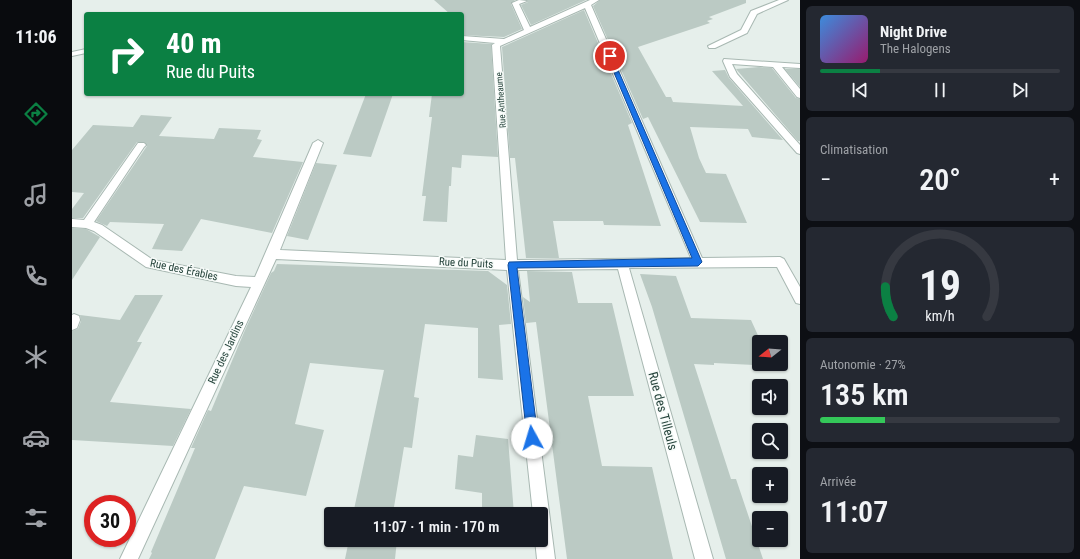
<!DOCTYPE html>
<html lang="fr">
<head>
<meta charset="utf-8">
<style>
  body { margin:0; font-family:"Roboto Condensed",sans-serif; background:#242831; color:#f1f3f6; height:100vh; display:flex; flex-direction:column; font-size:15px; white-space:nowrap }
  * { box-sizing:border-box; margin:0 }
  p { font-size:13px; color:#9ea1a6 }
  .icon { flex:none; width:22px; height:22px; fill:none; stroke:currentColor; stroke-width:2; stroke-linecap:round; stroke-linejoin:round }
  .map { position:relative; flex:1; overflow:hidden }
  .details { display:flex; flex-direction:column; gap:6px; padding:6px; background:#0d0f14; width:280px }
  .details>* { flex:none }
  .guide { position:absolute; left:12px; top:12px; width:380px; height:84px; border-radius:4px; box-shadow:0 1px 3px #0004; background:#0b8043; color:#fff; overflow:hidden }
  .needle { width:26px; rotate:253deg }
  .controls { position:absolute; left:680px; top:335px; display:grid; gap:8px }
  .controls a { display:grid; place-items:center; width:36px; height:36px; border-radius:4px; background:#171b24; box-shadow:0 1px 3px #0004; font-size:20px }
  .speed { position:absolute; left:12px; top:495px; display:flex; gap:8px; font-size:20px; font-weight:700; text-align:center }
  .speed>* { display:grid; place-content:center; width:52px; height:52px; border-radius:50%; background:#171b24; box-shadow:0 1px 3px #0004; line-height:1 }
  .speed .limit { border:6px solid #d22; background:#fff; color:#111 }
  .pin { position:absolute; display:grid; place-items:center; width:34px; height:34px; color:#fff; margin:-17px; border:2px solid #fff; border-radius:50%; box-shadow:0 1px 4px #0007 }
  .me { position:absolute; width:44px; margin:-22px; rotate:354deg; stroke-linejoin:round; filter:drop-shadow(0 0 3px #0008) }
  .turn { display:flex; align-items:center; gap:14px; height:84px; padding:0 16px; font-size:18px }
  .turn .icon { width:52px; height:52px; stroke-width:2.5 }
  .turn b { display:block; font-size:28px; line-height:34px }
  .big { font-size:30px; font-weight:600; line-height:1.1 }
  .details .card { flex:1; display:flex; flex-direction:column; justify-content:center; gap:6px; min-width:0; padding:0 14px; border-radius:6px; background:#242831 }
  .details .dial { align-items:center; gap:0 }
  .dial svg { height:104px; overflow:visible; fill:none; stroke:#363941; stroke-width:7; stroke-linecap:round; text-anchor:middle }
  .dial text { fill:#f1f3f6; stroke:none }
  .song { display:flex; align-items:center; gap:12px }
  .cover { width:48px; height:48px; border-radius:6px; background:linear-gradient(135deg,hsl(210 70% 55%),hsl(320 70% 35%)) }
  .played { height:4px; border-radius:2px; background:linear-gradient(90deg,#0b8043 25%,#363941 25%) }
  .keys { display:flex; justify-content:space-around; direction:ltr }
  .heat { display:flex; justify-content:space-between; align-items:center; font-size:22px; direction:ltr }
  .charge { height:6px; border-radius:3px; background:linear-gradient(90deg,#34c759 27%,#363941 0) }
  .trip { position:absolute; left:252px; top:507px; width:224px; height:40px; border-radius:4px; background:#171b24; box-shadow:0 1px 3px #0004; font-weight:600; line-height:40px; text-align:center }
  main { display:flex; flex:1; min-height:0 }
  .tab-bar { display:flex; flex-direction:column; width:72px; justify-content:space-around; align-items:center; background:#090b0e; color:#9ea1a6 }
  .tab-bar .icon { width:28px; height:28px }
  .tab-bar .active { color:#0b8043 }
  .tab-bar b { font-size:18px; color:#f1f3f6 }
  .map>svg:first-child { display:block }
  .building { fill:#bbcac4 }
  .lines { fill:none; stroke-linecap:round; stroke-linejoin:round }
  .minor-casing { stroke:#a8b8b2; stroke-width:2 }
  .minor { fill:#fff; fill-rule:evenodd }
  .route { fill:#1a73e8; stroke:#114b97 }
  .labels { text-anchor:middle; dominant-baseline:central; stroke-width:3; stroke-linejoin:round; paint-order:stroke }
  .far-street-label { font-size:9px; fill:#24423a; stroke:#f7fbf9 }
  .street-label { font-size:11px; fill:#24423a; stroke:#f7fbf9 }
  .near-street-label { font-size:13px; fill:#24423a; stroke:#f7fbf9 }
</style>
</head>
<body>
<main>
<nav class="tab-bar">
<b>11:06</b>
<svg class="icon active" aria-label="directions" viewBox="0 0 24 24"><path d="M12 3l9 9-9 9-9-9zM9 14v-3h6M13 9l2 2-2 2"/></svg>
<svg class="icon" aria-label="music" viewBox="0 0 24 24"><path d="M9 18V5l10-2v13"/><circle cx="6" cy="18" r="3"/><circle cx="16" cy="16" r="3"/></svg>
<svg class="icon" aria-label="phone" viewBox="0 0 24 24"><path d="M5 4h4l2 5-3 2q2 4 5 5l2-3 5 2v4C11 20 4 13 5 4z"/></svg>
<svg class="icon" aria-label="climate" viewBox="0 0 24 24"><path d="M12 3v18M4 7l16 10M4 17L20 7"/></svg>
<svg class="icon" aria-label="car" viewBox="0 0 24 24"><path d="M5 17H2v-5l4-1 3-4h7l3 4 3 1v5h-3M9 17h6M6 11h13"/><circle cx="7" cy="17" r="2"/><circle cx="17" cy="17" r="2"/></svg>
<svg class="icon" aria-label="filters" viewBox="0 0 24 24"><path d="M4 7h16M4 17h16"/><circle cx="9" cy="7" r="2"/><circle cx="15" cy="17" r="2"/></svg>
</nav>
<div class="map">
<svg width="728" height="559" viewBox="0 0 728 559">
  <rect width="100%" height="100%" fill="#e6efeb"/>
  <!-- building -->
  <path class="building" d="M362,0h81l-4,4 11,25 -18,8 -42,-2v-21h-12z
    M456,0h58l-55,25 -10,-20 7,-3z
    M528,0h146v3l-37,14 4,2 -6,2 3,2 -72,24 28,50h5l2,5 70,4 -31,-35 13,-1 4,8 54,62 -31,-3 -4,-8 -58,-2 9,31 7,15 20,1 21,49 -47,-1 -52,-105 -5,2 -50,-113z
    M512,10l48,113 -4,2 33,101 -57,-1 -1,-4h-50l6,37h-33l-11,-100h-5l-8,-111z
    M390,42l29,2 7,113 -36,-2 -1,13 -9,-1 -1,19h-2l-2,36 -24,-1 3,-25h-4l10,-79h-3l3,-23h30z
    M687,67l13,1 24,30 4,1v42h-2l-62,-72z
    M713,69h15v18z
    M294,94h27l-22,63 -28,-3z
    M69,115l31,2 -13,19 55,3 5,-11 42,2 -4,9 5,1 -9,17 50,5 -31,71 -71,-14 -19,32 -30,-2 12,-25 -54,-2 -3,4 -11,-5 51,-75 -3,-4h-7l-54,76h-11v-9l12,-16 -12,-1v-42l21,-25 40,2z
    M244,163l21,2 -29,75 -21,-4z
    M0,228l14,1 14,8 -28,43z
    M205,264l211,7 19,14 4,39 -12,1 4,55 -25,-2v-50l-53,-4 -11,73 5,1 -7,50 -8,-1 -10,60 7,2v5h-48l31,-144 -74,-7 -15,61 29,6 -18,66 -62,-10 -29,73h-66l3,-6 -1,-1 44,-104h-4l17,-38 3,1 34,-81 26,-57 3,-2z
    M455,271l45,1 6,31h34l22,93h-46l14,70 50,1 21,92h-106l-31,-237 -10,1 -3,-26 7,5z
    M568,274l36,2 15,42 60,2 10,22h-2v22h12l1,2 -58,-3v2l-20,-1 37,115h5l27,80h-37l-74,-252z
    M63,295h28l-26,47h5l-32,60 81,7 -18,37 -101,-6v-109l6,-2 3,-8 -1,-6 40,5z
    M404,435l32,4 6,75h-32v-21l-27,-4 3,-34 15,2z
    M277,540h48l-2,19h-50z"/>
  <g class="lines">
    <defs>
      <path id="minor" d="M447,0l8,1 -8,3 11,23 60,-27h9l-8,5 111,253 78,-1 4,2 16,28v17l-4,-1 -19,-36 -148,1 84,291h-18l-77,-290 -100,1 37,289h-18l-2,-19h6v-26h-8l-26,-244 -231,-11 -138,300h-18l131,-272 -15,-1 -90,-19 -52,-36 -8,-3 -14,-1v-8l12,1 54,-77h6l2,2 -2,2 -50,75 8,3 51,35 83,16 19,1 58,-134 5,-3 5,3 -43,107 226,10 -14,-215 3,-2 -33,-3v-4l42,3 20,-9 -12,-27zM513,8l106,250 -174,2 -17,-214z
        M707,0h9l-31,14 -10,19 -32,15h-6l-1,-2 33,-16 10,-19z
        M14,49v4l-14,3v-4z
        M652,59l76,5v4l-18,-1 18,22v9l-3,-1 -24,-30 -41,-3 5,10 63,71v9l-3,-1 -67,-76 -7,-16z
        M2,314l5,2 1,4 -3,8 -5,2v-15z"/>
    </defs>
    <!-- minor casing -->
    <use href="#minor" class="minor-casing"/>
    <!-- minor -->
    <use href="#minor" class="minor"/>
  </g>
  <!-- route -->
  <path class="route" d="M538,54l2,2 90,206 -4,4 -181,2 21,170 -2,4 -4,1 -4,-1 -1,-4 -19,-173 1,-3 183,-4 -85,-202z"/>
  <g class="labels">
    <!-- far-street labels -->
    <g class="far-street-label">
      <text transform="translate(429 100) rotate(-94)">Rue Antheaume</text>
    </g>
    <!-- street labels -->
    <g class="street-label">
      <text transform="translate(394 263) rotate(3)">Rue du Puits</text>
      <text transform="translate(112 270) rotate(12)">Rue des Érables</text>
      <text transform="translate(154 352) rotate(-65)">Rue des Jardins</text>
    </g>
    <!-- near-street labels -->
    <g class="near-street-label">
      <text transform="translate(591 411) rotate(75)">Rue des Tilleuls</text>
    </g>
  </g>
</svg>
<div class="controls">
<a><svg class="needle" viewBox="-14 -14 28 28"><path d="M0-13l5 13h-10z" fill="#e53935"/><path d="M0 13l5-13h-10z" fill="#9ea1a6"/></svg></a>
<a><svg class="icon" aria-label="sound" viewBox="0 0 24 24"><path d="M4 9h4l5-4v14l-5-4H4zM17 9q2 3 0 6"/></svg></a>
<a><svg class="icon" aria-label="search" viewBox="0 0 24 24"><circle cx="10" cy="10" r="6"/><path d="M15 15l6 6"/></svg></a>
<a>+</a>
<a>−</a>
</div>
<div class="speed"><div class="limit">30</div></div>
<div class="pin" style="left:538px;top:56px;background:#d93025"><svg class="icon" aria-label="arrive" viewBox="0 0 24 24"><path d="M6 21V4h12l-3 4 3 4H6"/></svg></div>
<svg class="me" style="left:460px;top:438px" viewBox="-20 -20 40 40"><circle r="19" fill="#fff"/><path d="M0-13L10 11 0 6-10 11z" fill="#1a73e8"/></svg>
<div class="trip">11:07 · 1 min · 170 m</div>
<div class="guide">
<div class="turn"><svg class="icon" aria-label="right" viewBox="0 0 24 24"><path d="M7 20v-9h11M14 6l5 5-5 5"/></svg><div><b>40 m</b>Rue du Puits</div></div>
</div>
</div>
<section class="details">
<div class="card">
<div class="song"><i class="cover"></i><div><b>Night Drive</b><p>The Halogens</p></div></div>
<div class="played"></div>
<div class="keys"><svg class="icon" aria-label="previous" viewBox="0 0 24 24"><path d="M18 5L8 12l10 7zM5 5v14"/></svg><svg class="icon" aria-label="pause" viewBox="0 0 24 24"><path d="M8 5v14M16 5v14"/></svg><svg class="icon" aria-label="next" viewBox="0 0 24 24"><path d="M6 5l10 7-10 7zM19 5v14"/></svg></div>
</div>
<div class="card"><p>Climatisation</p>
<div class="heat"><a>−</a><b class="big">20°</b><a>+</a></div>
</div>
<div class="card dial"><svg viewBox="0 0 100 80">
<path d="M14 69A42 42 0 1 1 86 69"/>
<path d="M14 69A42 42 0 0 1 8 46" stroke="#0b8043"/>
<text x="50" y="56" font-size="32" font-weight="700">19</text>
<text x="50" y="72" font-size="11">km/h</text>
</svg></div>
<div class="card"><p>Autonomie · 27%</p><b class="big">135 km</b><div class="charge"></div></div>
<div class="card"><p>Arrivée</p><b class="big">11:07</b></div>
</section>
</main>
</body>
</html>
